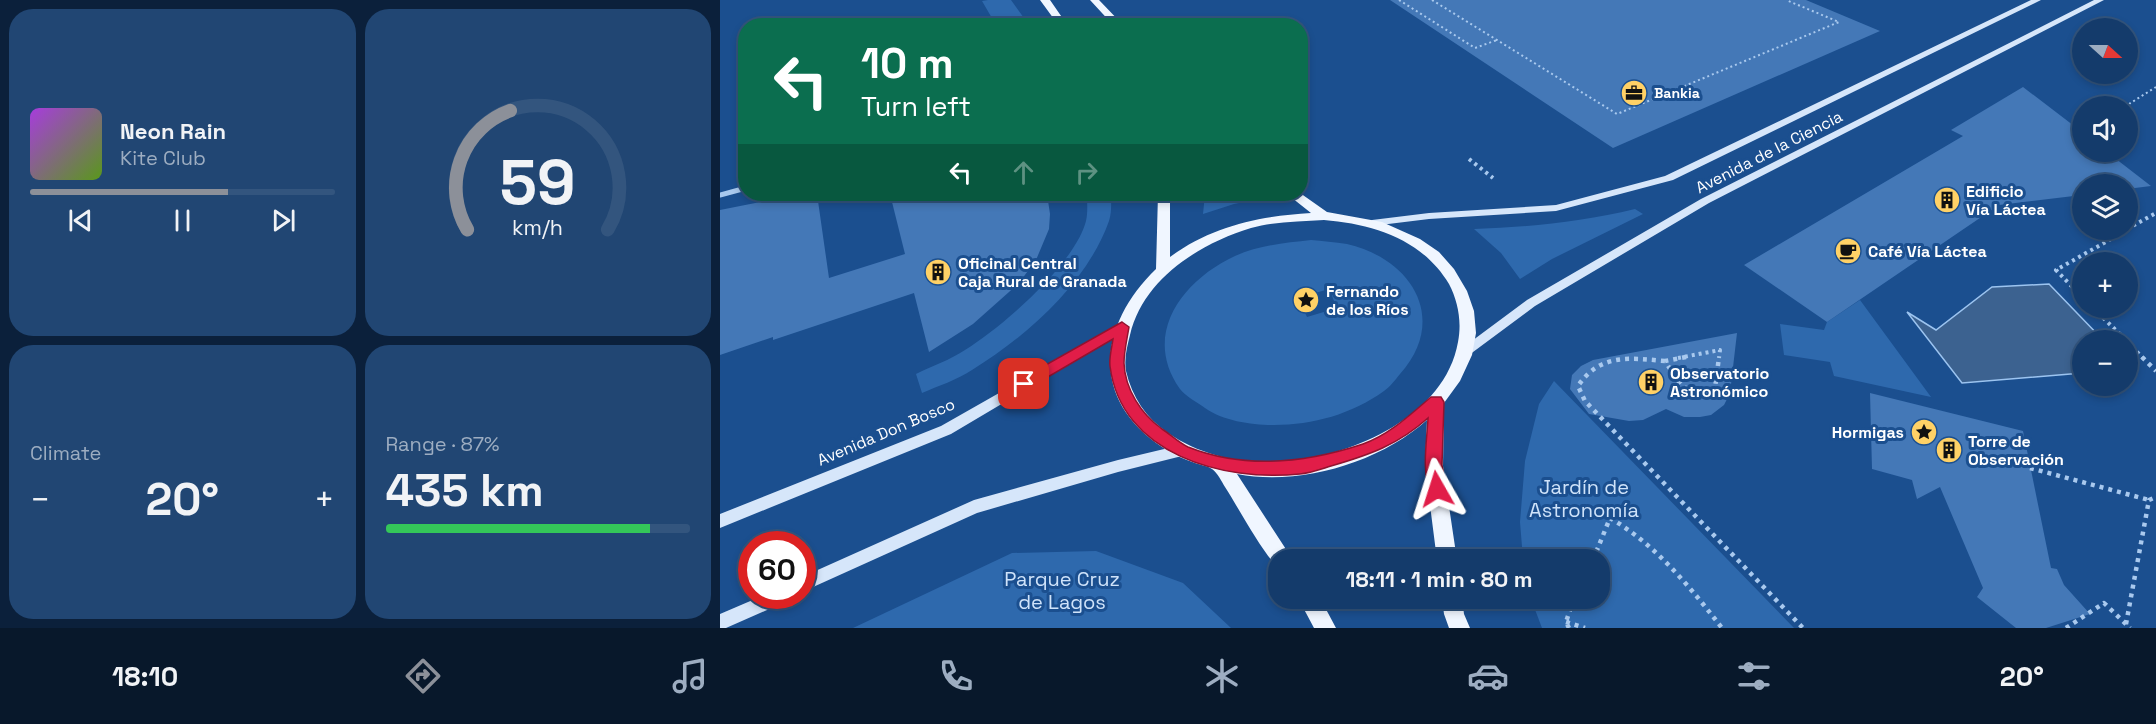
<!DOCTYPE html>
<html lang="en">
<head>
<meta charset="utf-8">
<style>
  body { margin:0; font-family:"Space Grotesk",sans-serif; background:#214673; color:#f1f3f6; height:100vh; display:flex; flex-direction:column; font-size:22px; white-space:nowrap }
  * { box-sizing:border-box; margin:0 }
  p { font-size:20px; color:#9dadc1 }
  .icon { flex:none; width:33px; height:33px; fill:none; stroke:currentColor; stroke-width:2; stroke-linecap:round; stroke-linejoin:round }
  .map { position:relative; flex:1; overflow:hidden }
  .side { display:flex; flex-direction:column; gap:9px; padding:9px; background:#0b203b; width:720px }
  .side>* { flex:none }
  .guide { position:absolute; left:18px; top:18px; width:570px; height:183px; border-radius:24px; box-shadow:0 3px 9px #0003,0 0 0 2px #33557e; background:#0b6e4f; color:#fff; overflow:hidden }
  .needle { width:39px; rotate:111deg }
  .fabs { position:absolute; left:1352px; top:18px; display:grid; gap:12px }
  .fabs a { display:grid; place-items:center; width:66px; height:66px; border-radius:50%; background:#143b6b; box-shadow:0 3px 9px #0003,0 0 0 2px #33557e; font-size:30px }
  .speed { position:absolute; left:18px; top:531px; display:flex; gap:12px; font-size:30px; font-weight:700; text-align:center }
  .speed>* { display:grid; place-content:center; width:78px; height:78px; border-radius:50%; background:#143b6b; box-shadow:0 3px 9px #0003,0 0 0 2px #33557e; line-height:1 }
  .speed .limit { border:9px solid #d22; background:#fff; color:#111 }
  .pin { position:absolute; display:grid; place-items:center; width:51px; height:51px; color:#fff; margin:-26px; border-radius:12px; box-shadow:0 3px 9px #0006 }
  .me { position:absolute; width:66px; margin:-33px; rotate:354deg; stroke-linejoin:round; filter:drop-shadow(0 0 4px #0008) }
  .turn { display:flex; align-items:center; gap:21px; height:126px; padding:0 24px; font-size:27px }
  .turn .icon { width:78px; height:78px; stroke-width:2.5 }
  .turn b { display:block; font-size:42px; line-height:51px }
  .lanes { display:flex; align-items:center; height:57px; padding:0 24px; background:#0003; justify-content:center; gap:30px; direction:ltr }
  .lanes .off { opacity:.35 }
  .big { font-size:45px; font-weight:800; line-height:1.1 }
  .side .tile { flex:1; display:flex; flex-direction:column; justify-content:center; gap:9px; min-width:0; padding:0 21px; border-radius:24px; background:#214673 }
  .side .dial { align-items:center; gap:0 }
  .dial svg { height:156px; overflow:visible; fill:none; stroke:#33557e; stroke-width:7; stroke-linecap:round; text-anchor:middle }
  .dial text { fill:#f1f3f6; stroke:none }
  .song { display:flex; align-items:center; gap:18px }
  .cover { width:72px; height:72px; border-radius:9px; background:linear-gradient(135deg,hsl(280 70% 55%),hsl(90 70% 35%)) }
  .played { height:6px; border-radius:3px; background:linear-gradient(90deg,#8c9099 65%,#33557e 65%) }
  .keys { display:flex; justify-content:space-around; direction:ltr }
  .heat { display:flex; justify-content:space-between; align-items:center; font-size:33px; direction:ltr }
  .charge { height:9px; border-radius:4px; background:linear-gradient(90deg,#34c759 87%,#33557e 0) }
  .side .tiles { flex:1; display:grid; gap:9px; grid-template-columns:repeat(2,1fr) }
  .trip { position:absolute; left:548px; top:549px; width:342px; height:60px; border-radius:24px; background:#143b6b; box-shadow:0 3px 9px #0003,0 0 0 2px #33557e; font-weight:800; line-height:60px; text-align:center }
  .tabs { display:flex; height:96px; justify-content:space-around; align-items:center; background:#08182b; color:#9dadc1 }
  .tabs .icon { width:42px; height:42px }
  .tabs .active { color:#8c9099 }
  .tabs b { font-size:27px; color:#f1f3f6 }
  main { display:flex; flex:1; min-height:0 }
  .map>svg:first-child { display:block }
  .green { fill:#2e69ad; fill-rule:evenodd }
  .water { fill:#3c6290; stroke:#9cc4f0; stroke-width:1.5 }
  .building { fill:#4478b7 }
  .lines { fill:none; stroke-linecap:round; stroke-linejoin:round }
  .path-far2 { stroke:#a9c9ee; stroke-width:2; stroke-dasharray:2 3; stroke-linecap:butt }
  .path-far1 { stroke:#a9c9ee; stroke-width:4; stroke-dasharray:3 4; stroke-linecap:butt }
  .path { stroke:#a9c9ee; stroke-width:4.5; stroke-dasharray:4 5; stroke-linecap:butt }
  .street { stroke:#a9c9ee; stroke-width:5 }
  .secondary { fill:#d6e6fa; fill-rule:evenodd }
  .primary { fill:#f0f6ff; fill-rule:evenodd }
  .route { fill:#e11d48; stroke:#92132f; stroke-width:1.5 }
  .labels { text-anchor:middle; dominant-baseline:central; stroke-width:6; stroke-linejoin:round; paint-order:stroke }
  .far-poi-label { font-size:14px; font-weight:bold; fill:#fff; stroke:#1b4f8f; text-anchor:start }
  .street-label { font-size:16px; fill:#fff; stroke:#1b4f8f }
  .poi-label { font-size:16px; font-weight:bold; fill:#fff; stroke:#1b4f8f; text-anchor:start }
  .near-park-label { font-size:20px; fill:#cfe3fa; stroke:#1b4f8f }
</style>
</head>
<body>
<main>
<section class="side">
<div class="tiles">
<div class="tile">
<div class="song"><i class="cover"></i><div><b>Neon Rain</b><p>Kite Club</p></div></div>
<div class="played"></div>
<div class="keys"><svg class="icon" aria-label="previous" viewBox="0 0 24 24"><path d="M18 5L8 12l10 7zM5 5v14"/></svg><svg class="icon" aria-label="pause" viewBox="0 0 24 24"><path d="M8 5v14M16 5v14"/></svg><svg class="icon" aria-label="next" viewBox="0 0 24 24"><path d="M6 5l10 7-10 7zM19 5v14"/></svg></div>
</div>
<div class="tile dial"><svg viewBox="0 0 100 80">
<path d="M14 69A42 42 0 1 1 86 69"/>
<path d="M14 69A42 42 0 0 1 36 8" stroke="#8c9099"/>
<text x="50" y="56" font-size="32" font-weight="700">59</text>
<text x="50" y="72" font-size="11">km/h</text>
</svg></div>
<div class="tile"><p>Climate</p>
<div class="heat"><a>−</a><b class="big">20°</b><a>+</a></div>
</div>
<div class="tile"><p>Range · 87%</p><b class="big">435 km</b><div class="charge"></div></div>
</div>
</section>
<div class="map">
<svg width="1436" height="628" viewBox="0 0 1436 628">
  <rect width="100%" height="100%" fill="#1b4f8f"/>
  <!-- green -->
  <path class="green" d="M268,0h23l18,25h-33l-14,-24z
    M367,194h24c0,8 1,18 -2,27 -22,62 -82,115 -137,149 -15,10 -34,16 -50,23l-6,-19c16,-8 34,-14 49,-24 37,-23 110,-86 121,-129 2,-8 1,-19 1,-27z
    M485,194h59l5,3 -35,7 -31,10z
    M915,209l8,5 -91,45 -32,20 -19,-26 -27,-24c55,-2 108,-7 161,-20z
    M591,240c11,1 24,2 36,4 65,15 102,75 53,130 -5,6 -10,13 -16,17 -32,23 -71,34 -110,34 -22,0 -51,-4 -69,-17 -8,-6 -20,-12 -25,-19 -39,-55 3,-109 55,-133 24,-11 50,-13 76,-16zM609,289l8,19 -30,9 -9,-19z
    M1140,300l71,97 -97,-21 -4,-14 -46,-7 -4,-31 44,6 3,-8z
    M834,381l240,247h-252l-11,-29 68,-1v-38l-76,-1 -3,-37 5,-61 14,-57z
    M376,551l87,32 48,45h-378l159,-75z"/>
  <!-- water -->
  <path class="water" d="M1329,284l54,56h-21v33l-120,10 -55,-71 29,18 56,-43z"/>
  <!-- building -->
  <path class="building" d="M670,0h416l74,31 -267,117z
    M1303,87l59,45v20h25l44,34 -24,3v-5h-45v11l-83,10 -172,117 -83,-57 219,-129 -12,-6z
    M81,194h16l12,84 76,-24 -15,-60h157l3,20 -1,15 -13,31 -17,23 -46,41 -44,28 -15,-59 -141,47v-3l-53,18v-145z
    M1017,333l-7,60 -6,12 -13,10 -11,2h-16l-18,-8 -23,11 -14,1 -40,-7 -19,-25 2,-14 9,-9 12,-6z
    M1150,393l153,38 28,137 6,1 7,16 26,29 -44,14h-30l-39,-31 6,-9 -43,-101 -23,12 -5,-19 -40,-11z"/>
  <g class="lines">
    <!-- path-far2 -->
    <path class="path-far2" d="M679,0l76,48 22,-8
      M712,0l185,114 222,-92 -53,-22
      M1409,104l27,-17"/>
    <!-- path-far1 -->
    <path class="path-far1" d="M749,159l24,19
      M1407,229l29,-16
      M1362,297l-26,-27 71,-40
      M1373,308l33,32
      M1407,342l16,16
      M958,358l42,-8 -1,8"/>
    <!-- path -->
    <path class="path" d="M966,357l-21,4c15,23 20,37 50,27l4,-31
      M1422,357l14,14
      M945,361c-35,-3 -65,-8 -87,25l7,15 218,227
      M1310,468l119,32
      M880,513l10,5
      M873,560l17,-42c46,27 80,69 112,110
      M879,580l16,8
      M846,622l19,6
      M1406,624l23,-124 7,-3
      M849,628l-3,-6 8,-24
      M1346,628l38,-25 26,25"/>
    <!-- street -->
    <path class="street" d="M0,195l26,-7"/>
    <!-- secondary -->
    <path class="secondary" d="M1311,0h10l-368,180 -117,31 -127,8 -57,7 -5,-3 5,-3 57,-7 127,-8 109,-29z
      M1374,0h10l-395,203 -174,103 -66,49h-8l-2,-3 2,-3 66,-49 174,-101z
      M402,323l4,1 2,3 -2,3 -175,104 -231,94v-14l221,-88z
      M461,445l5,2 2,4 -2,4 -68,17 -141,41 -175,79v-15l172,-77 144,-40z
      M42,596h25l-2,6 -59,26h-6v-14z"/>
    <!-- primary -->
    <path class="primary" d="M320,0h10l18,26h-9z
      M370,0h9l25,26h-10z
      M580,193l27,19 55,10 38,17 19,13 15,17 13,22 7,20 2,22 -4,22 -12,26 -16,22 -1,63 14,94h-20l-12,-94 2,-46c-48,43 -127,66 -190,54l56,86h-15v7c-15,-13 -40,-60 -53,-80 -3,-5 -8,-15 -13,-18 -4,-3 -12,-4 -17,-6 -12,-4 -23,-9 -33,-16 -73,-48 -63,-123 -6,-178l2,-75h12v63c42,-31 90,-41 141,-44l-24,-19zM604,220c49,4 98,19 125,64 9,17 13,38 9,58 -13,74 -104,113 -172,120 -39,4 -85,-6 -118,-29 -22,-15 -36,-36 -42,-62 -2,-13 1,-24 4,-36 13,-56 69,-91 121,-107 24,-7 49,-6 73,-8z
      M578,598h22l16,30h-22z
      M722,598h20l2,16 6,14h-21l-5,-14z"/>
  </g>
  <!-- route -->
  <path class="route" d="M402,322l7,5c-2,12 -5,25 -5,36 1,26 17,51 38,66 8,5 17,14 26,18 58,23 118,16 175,-3 26,-9 47,-29 68,-47h10l3,5 -2,63 4,24 -3,5 -6,2 -6,-2c-10,-22 -4,-53 -3,-76 -30,27 -59,37 -97,48 -10,3 -21,7 -31,8 -76,8 -179,-19 -190,-108 -1,-9 2,-19 3,-27l-84,49h-10l-2,-4 2,-4z"/>
  <!-- icons -->
  <defs>
    <symbol id="office-disc" viewBox="-11 -11 22 22"><circle r="9.5" fill="#ffd166" stroke="#1b4f8f"/><path d="M-6-3h4V-5.5h4V-3h4V5H-6ZM-1-4.5V-3h2v-1.5ZM-6 0V1H6V0Z" fill="#111"/></symbol>
    <symbol id="building-disc" viewBox="-11 -11 22 22"><circle r="9.5" fill="#ffd166" stroke="#1b4f8f"/><path d="M-4-6H4V6H1V3H-1V6H-4ZM-2.5-4.3h1.7v1.8h-1.7ZM.8-4.3h1.7v1.8H.8ZM-2.5-1h1.7V.8h-1.7ZM.8-1h1.7V.8H.8Z" fill="#111"/></symbol>
    <symbol id="cafe-disc" viewBox="-11 -11 22 22"><circle r="9.5" fill="#ffd166" stroke="#1b4f8f"/><path d="M-5.5-4.5H6V0H3Q3 3.5 0 3.5H-2.5Q-5.5 3.5-5.5 0ZM3-3.2v2h1.7v-2ZM-6 4.5H4V6H-6Z" fill="#111"/></symbol>
    <symbol id="sight-disc" viewBox="-11 -11 22 22"><circle r="9.5" fill="#ffd166" stroke="#1b4f8f"/><path d="M0-6L1.8-2.2L6-1.7L2.9 1.2L3.7 5.4L0 3.3L-3.7 5.4L-2.9 1.2L-6-1.7L-1.8-2.2Z" fill="#111"/></symbol>
  </defs>
  <g fill-rule="evenodd">
    <use href="#office-disc" x="899" y="78" width="30" height="30"/>
    <use href="#building-disc" x="1212" y="185" width="30" height="30"/>
    <use href="#cafe-disc" x="1113" y="236" width="30" height="30"/>
    <use href="#building-disc" x="203" y="257" width="30" height="30"/>
    <use href="#sight-disc" x="571" y="285" width="30" height="30"/>
    <use href="#building-disc" x="916" y="367" width="30" height="30"/>
    <use href="#sight-disc" x="1189" y="417" width="30" height="30"/>
    <use href="#building-disc" x="1214" y="435" width="30" height="30"/>
  </g>
  <g class="labels">
    <!-- far-poi labels -->
    <g class="far-poi-label">
      <text x="934" y="93">Bankia</text>
    </g>
    <!-- street labels -->
    <g class="street-label">
      <text transform="translate(1049 152) rotate(-27)">Avenida de la Ciencia</text>
      <text transform="translate(166 432) rotate(-23)">Avenida Don Bosco</text>
    </g>
    <!-- poi labels -->
    <g class="poi-label">
      <text x="1246" y="191">Edificio<tspan x="1246" dy="18">Vía Láctea</tspan></text>
      <text x="1148" y="251">Café Vía Láctea</text>
      <text x="238" y="263">Oficinal Central<tspan x="238" dy="18">Caja Rural de Granada</tspan></text>
      <text x="606" y="291">Fernando<tspan x="606" dy="18">de los Ríos</tspan></text>
      <text x="950" y="373">Observatorio<tspan x="950" dy="18">Astronómico</tspan></text>
      <text x="1184" y="432" text-anchor="end">Hormigas</text>
      <text x="1248" y="441">Torre de<tspan x="1248" dy="18">Observación</tspan></text>
    </g>
    <!-- near-park labels -->
    <g class="near-park-label">
      <text x="864" y="487">Jardín de<tspan x="864" dy="23">Astronomía</tspan></text>
      <text x="342" y="579">Parque Cruz<tspan x="342" dy="23">de Lagos</tspan></text>
    </g>
  </g>
</svg>
<div class="fabs">
<a><svg class="needle" viewBox="-14 -14 28 28"><path d="M0-13l5 13h-10z" fill="#e53935"/><path d="M0 13l5-13h-10z" fill="#9dadc1"/></svg></a>
<a><svg class="icon" aria-label="sound" viewBox="0 0 24 24"><path d="M4 9h4l5-4v14l-5-4H4zM17 9q2 3 0 6"/></svg></a>
<a><svg class="icon" aria-label="layers" viewBox="0 0 24 24"><path d="M12 4l9 5-9 5-9-5zM3 14l9 5 9-5"/></svg></a>
<a>+</a>
<a>−</a>
</div>
<div class="speed"><div class="limit">60</div></div>
<div class="pin" style="left:304px;top:384px;background:#d93025"><svg class="icon" aria-label="arrive" viewBox="0 0 24 24"><path d="M6 21V4h12l-3 4 3 4H6"/></svg></div>
<svg class="me" style="left:717px;top:489px" viewBox="-20 -20 40 40"><path d="M0-17L14 15 0 8-14 15z" fill="#e11d48" stroke="#fff" stroke-width="4"/></svg>
<div class="trip">18:11 · 1 min · 80 m</div>
<div class="guide">
<div class="turn"><svg class="icon" aria-label="left" viewBox="0 0 24 24"><path d="M17 20v-9H6M10 6l-5 5 5 5"/></svg><div><b>10 m</b>Turn left</div></div>
<div class="lanes"><svg class="icon" aria-label="left" viewBox="0 0 24 24"><path d="M17 20v-9H6M10 6l-5 5 5 5"/></svg><svg class="icon off" aria-label="ahead" viewBox="0 0 24 24"><path d="M12 20V5M6 11l6-6 6 6"/></svg><svg class="icon off" aria-label="right" viewBox="0 0 24 24"><path d="M7 20v-9h11M14 6l5 5-5 5"/></svg></div>
</div>
</div>
</main>
<nav class="tabs">
<b>18:10</b>
<svg class="icon active" aria-label="directions" viewBox="0 0 24 24"><path d="M12 3l9 9-9 9-9-9zM9 14v-3h6M13 9l2 2-2 2"/></svg>
<svg class="icon" aria-label="music" viewBox="0 0 24 24"><path d="M9 18V5l10-2v13"/><circle cx="6" cy="18" r="3"/><circle cx="16" cy="16" r="3"/></svg>
<svg class="icon" aria-label="phone" viewBox="0 0 24 24"><path d="M5 4h4l2 5-3 2q2 4 5 5l2-3 5 2v4C11 20 4 13 5 4z"/></svg>
<svg class="icon" aria-label="climate" viewBox="0 0 24 24"><path d="M12 3v18M4 7l16 10M4 17L20 7"/></svg>
<svg class="icon" aria-label="car" viewBox="0 0 24 24"><path d="M5 17H2v-5l4-1 3-4h7l3 4 3 1v5h-3M9 17h6M6 11h13"/><circle cx="7" cy="17" r="2"/><circle cx="17" cy="17" r="2"/></svg>
<svg class="icon" aria-label="filters" viewBox="0 0 24 24"><path d="M4 7h16M4 17h16"/><circle cx="9" cy="7" r="2"/><circle cx="15" cy="17" r="2"/></svg>
<b>20°</b>
</nav>
</body>
</html>
